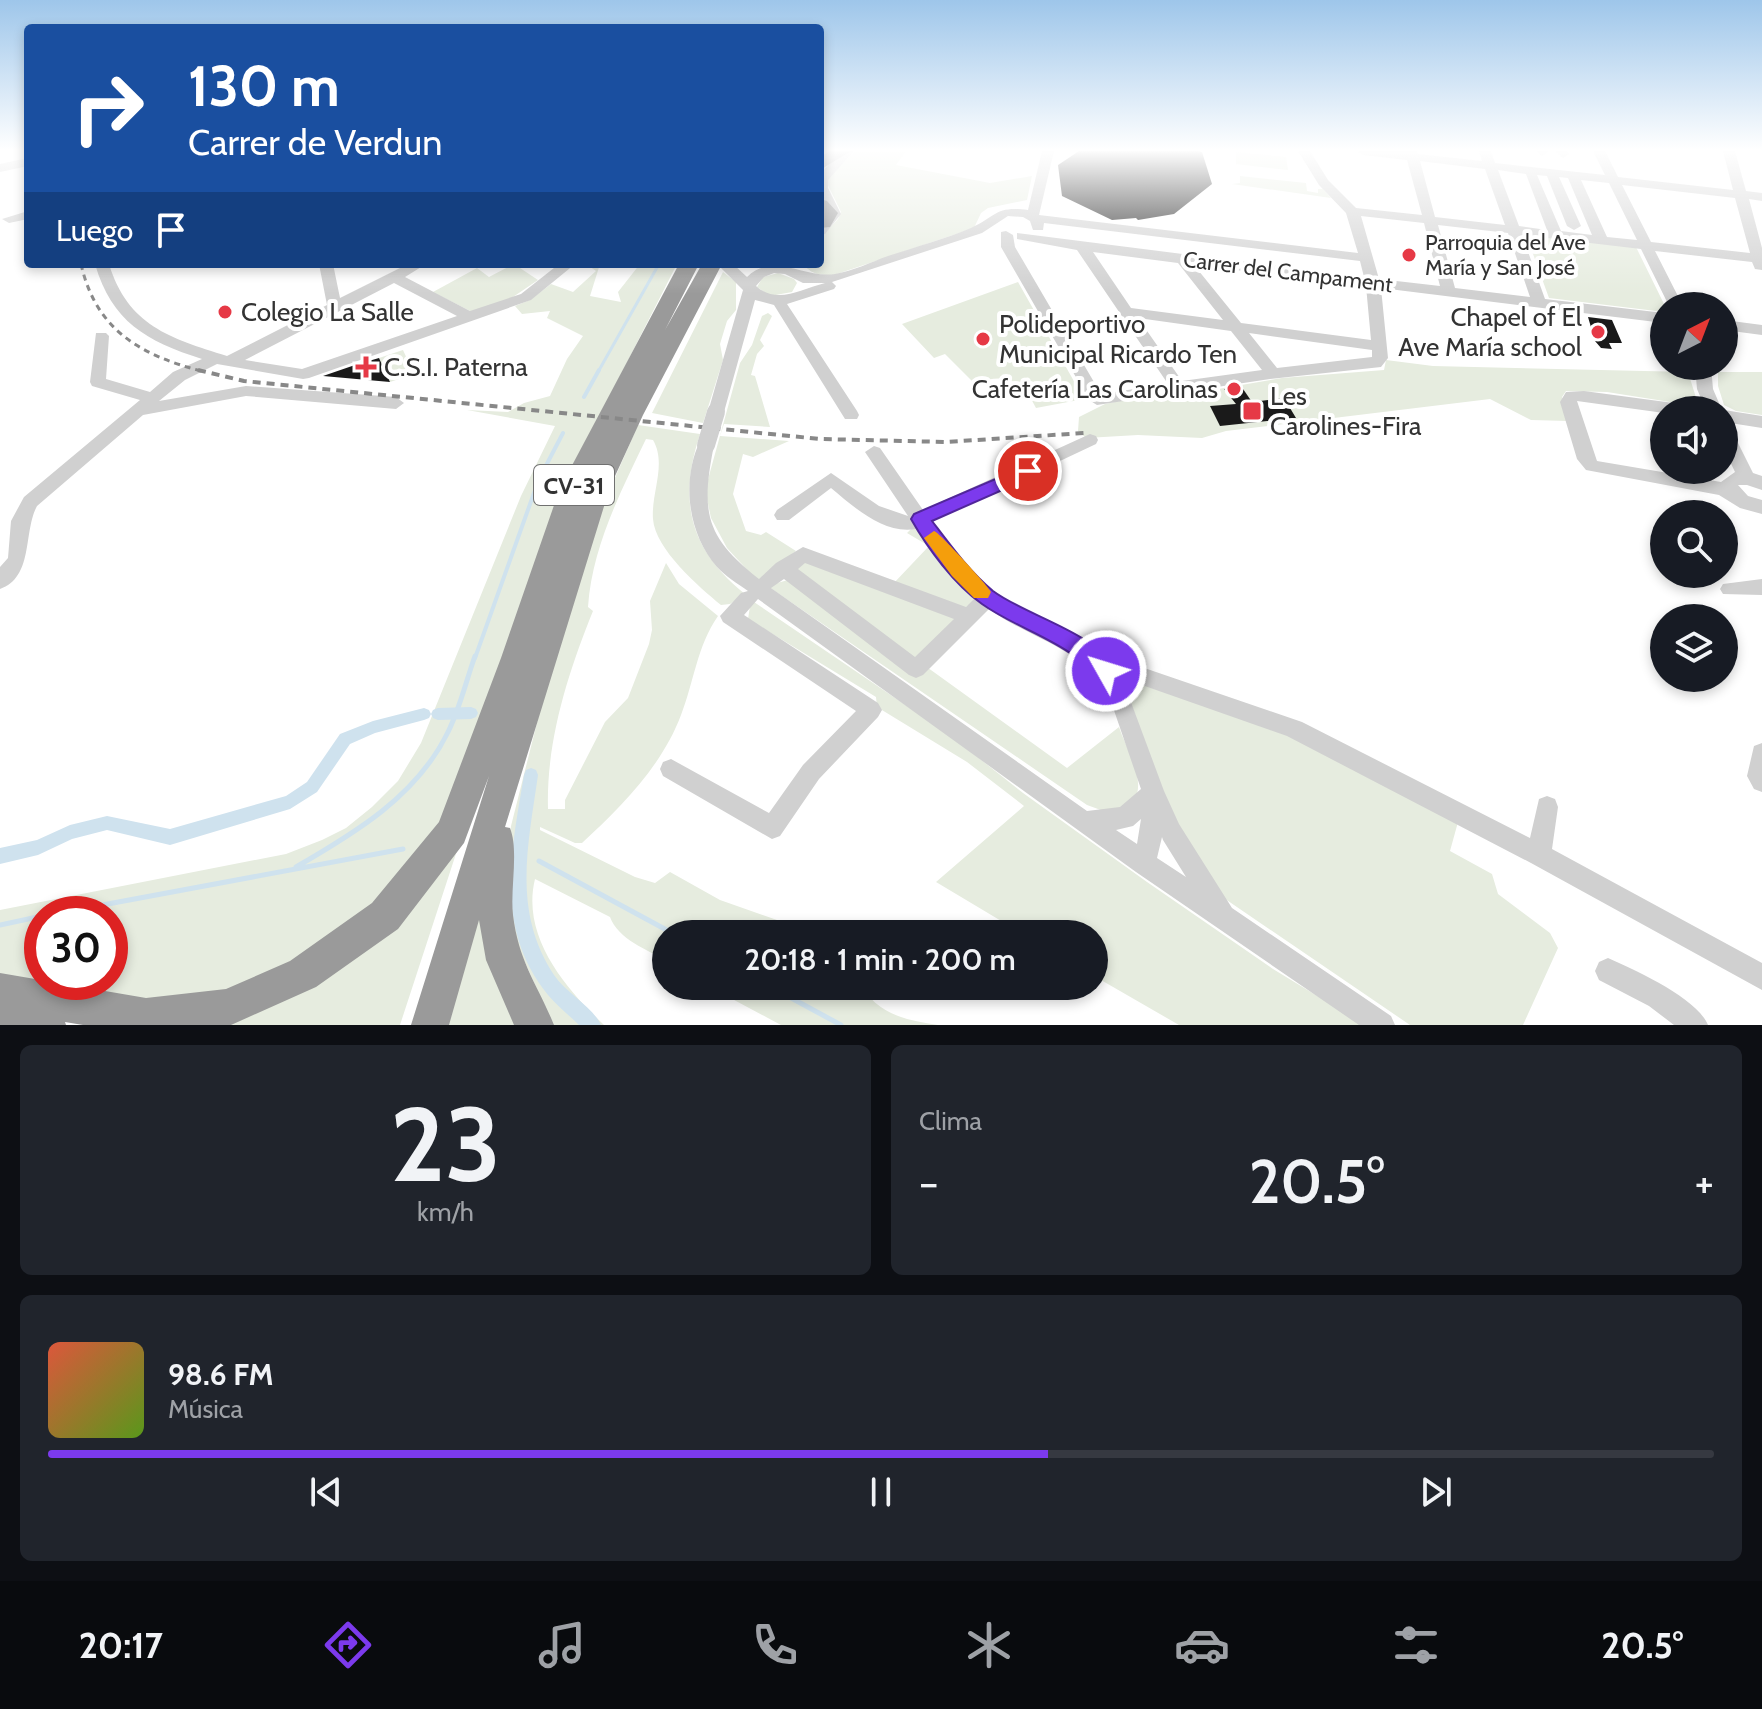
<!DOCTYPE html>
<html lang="es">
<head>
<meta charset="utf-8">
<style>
  body { margin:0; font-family:Cabin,sans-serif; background:#20242c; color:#f1f3f6; height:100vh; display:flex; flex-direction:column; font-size:30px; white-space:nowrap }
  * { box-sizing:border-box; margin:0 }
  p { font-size:26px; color:#9ea1a6 }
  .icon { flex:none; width:44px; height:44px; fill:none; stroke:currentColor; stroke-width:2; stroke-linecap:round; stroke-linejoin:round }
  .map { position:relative; height:1025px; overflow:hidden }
  .panel { display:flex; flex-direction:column; gap:20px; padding:20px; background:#0d0f14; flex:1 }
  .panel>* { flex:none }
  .banner { position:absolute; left:24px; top:24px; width:800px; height:244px; border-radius:8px; box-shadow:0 4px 12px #0003; background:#1a4fa0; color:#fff; overflow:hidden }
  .needle { width:52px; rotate:42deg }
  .tools { position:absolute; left:1650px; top:292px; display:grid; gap:16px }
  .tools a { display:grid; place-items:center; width:88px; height:88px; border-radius:50%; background:#171b24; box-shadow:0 4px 12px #0003; font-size:40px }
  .speed { position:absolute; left:24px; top:896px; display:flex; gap:16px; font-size:40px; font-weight:700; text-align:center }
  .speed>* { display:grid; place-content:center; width:104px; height:104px; border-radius:50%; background:#171b24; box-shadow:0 4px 12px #0003; line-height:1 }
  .speed .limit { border:12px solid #d22; background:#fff; color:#111 }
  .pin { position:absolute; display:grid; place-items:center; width:68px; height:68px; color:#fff; margin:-34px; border:4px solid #fff; border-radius:50%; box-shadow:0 2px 8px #0007 }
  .me { position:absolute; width:88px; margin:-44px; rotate:309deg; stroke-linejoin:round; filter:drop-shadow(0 0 6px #0008) }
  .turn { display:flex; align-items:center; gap:28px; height:168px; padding:0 32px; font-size:36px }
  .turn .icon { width:104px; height:104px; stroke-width:2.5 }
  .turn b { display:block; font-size:56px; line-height:68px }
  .then { display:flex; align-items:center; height:76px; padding:0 32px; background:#0003; gap:16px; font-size:30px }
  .big { font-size:60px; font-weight:600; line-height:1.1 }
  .panel .tile { flex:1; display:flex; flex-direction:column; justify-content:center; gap:12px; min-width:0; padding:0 28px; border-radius:12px; background:#20242c }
  .panel .dial { align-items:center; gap:0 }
  .dial b { font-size:104px; line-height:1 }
  .song { display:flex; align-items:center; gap:24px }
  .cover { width:96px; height:96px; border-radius:12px; background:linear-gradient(135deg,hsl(10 70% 55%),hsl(90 70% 35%)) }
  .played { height:8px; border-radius:4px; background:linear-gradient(90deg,#7c3aed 60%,#363941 60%) }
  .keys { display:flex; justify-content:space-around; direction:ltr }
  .heat { display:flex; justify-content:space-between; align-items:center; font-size:44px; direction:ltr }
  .panel .tiles { flex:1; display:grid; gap:20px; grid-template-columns:1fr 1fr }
  .tile:last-child { grid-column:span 2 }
  .trip { position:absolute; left:652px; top:920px; width:456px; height:80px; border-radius:40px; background:#171b24; box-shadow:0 4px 12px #0003; font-weight:600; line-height:80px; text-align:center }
  .tabs { display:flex; height:128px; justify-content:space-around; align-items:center; background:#090b0e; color:#9ea1a6 }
  .tabs .icon { width:56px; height:56px }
  .tabs .on { color:#7c3aed }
  .tabs b { font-size:36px; color:#f1f3f6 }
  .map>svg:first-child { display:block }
  .green { fill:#e6ecdf; fill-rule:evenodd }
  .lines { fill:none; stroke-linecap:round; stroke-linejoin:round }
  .stream-far2 { stroke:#cfe2ee; stroke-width:3 }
  .stream-far1 { stroke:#cfe2ee; stroke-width:4 }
  .stream { stroke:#cfe2ee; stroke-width:5 }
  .canal { fill:#cfe2ee; fill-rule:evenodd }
  .building { fill:#1a1a1a }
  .minor { fill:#d0d0d0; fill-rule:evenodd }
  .highway { fill:#9a9a9a; fill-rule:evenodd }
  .rail-far1 { stroke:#888; stroke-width:3; stroke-dasharray:6 5; stroke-linecap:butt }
  .rail { stroke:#888; stroke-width:4; stroke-dasharray:8 6; stroke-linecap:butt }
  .minor-bridge { stroke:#d0d0d0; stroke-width:18 }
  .route { fill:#7c3aed; stroke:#51269a; stroke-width:2 }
  .slow { fill:#f59e0b }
  .poi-dot { fill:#e63946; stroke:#fff; stroke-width:3 }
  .labels { text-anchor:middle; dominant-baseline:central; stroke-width:8; stroke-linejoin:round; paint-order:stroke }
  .far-poi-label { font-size:22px; fill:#333; stroke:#fff; text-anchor:start }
  .far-street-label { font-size:22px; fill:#333; stroke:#fff }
  .shield { fill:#fff; stroke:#707070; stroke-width:2 }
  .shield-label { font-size:24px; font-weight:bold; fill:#333 }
  .poi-label { font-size:26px; fill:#333; stroke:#fff; text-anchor:start }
</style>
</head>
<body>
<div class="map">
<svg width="1762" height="1025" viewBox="0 0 1762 1025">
  <rect width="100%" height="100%" fill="#fff"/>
  <!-- green -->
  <path class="green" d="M855,151h51l-10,14 94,18 42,-7 -5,24 -39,8 -7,5 -7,15 -140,47c-14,0 -22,0 -31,-11h17v-26l18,-19 3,-7 -14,-29 1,-5z
    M1236,152l50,5 2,13 -52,-6z
    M1240,176l66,7 1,8 11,2v-4h5l8,9 -99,-14 8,-1z
    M1525,232l110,13 30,61 -1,6 -115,-14z
    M514,264l24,16 -28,19 -38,13 -39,-20 44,-24 12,9z
    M586,264h14l-10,32 31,6 -3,-10 22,-28h37l-119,234 -110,317 -92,112 -123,65 -61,12 -172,-22v-72l286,-56 36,-14 24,-12 26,-21 26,-26 23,-38 100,-247 34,-70 -88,-16 41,2 16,-9 26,-7 17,-37 16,-23 -36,-18 3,-7 -28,3 -7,-8 15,-6 21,-16 22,8 23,-21zM42,914h68v68h-68z
    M723,272l13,10v28l-9,11 -7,23 3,16 -20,63 -51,-10z
    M778,273l16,6 3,4 -5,9 -22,4 -13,-9 6,-10z
    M1018,282l66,117 -48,9c-14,-28 -31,-36 -61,-24l-30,-30 -11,4 -32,-34z
    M768,313l4,3 -12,24 4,6 -7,8 -6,21 4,1 15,51 -46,-3 -4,12 69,5 -36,16 -10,-3 -10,40 13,37 15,4 5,-3 30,19 -12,9 -14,25 18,-5 136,85 143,103 52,-41c7,22 30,55 13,77l-23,9 -22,-8 -305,-209 -32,-23 -23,-25 -16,-30 -4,-19v-16l33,-120 12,-18 10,-29z
    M403,350l11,24 -24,8 -11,-24z
    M1386,360l47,6 255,6 10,32 -9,1 -82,-13 -41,-1 -4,6 6,24 -37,-1 -41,-21 -264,32 -24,7 -64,-3 -52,3 -8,-7 1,-14 26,-13 69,-14 9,5 99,-17 102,-8z
    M1718,372h44v43l-26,-4 -12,-6 -6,-19z
    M638,425l62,9c-22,67 -11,115 45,160l-15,10 -9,1c-22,-18 -66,-56 -68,-86 -2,-26 14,-55 0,-79l-7,-1c-25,52 -54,108 -58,168l5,4c-25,62 -47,130 -45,198h17v-9l40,-78 23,-24 21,-54 3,-14 -2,-29 16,-38 13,21 39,32c-21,30 -24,66 -37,99 -19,51 -60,92 -99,128h-7l-35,-16v3l95,47 20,6 15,-11 50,28 97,34h-151v26c-19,-10 -48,-21 -56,-43l-75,-38c-14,57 30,109 69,146h-51l-42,-94 -4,-79 4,-26 32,-127 57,-187z
    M913,527h3l41,54 20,17 -13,11 -71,-25 36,-38 -22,-13z
    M799,560l162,57 -46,42 -117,-83 -5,-11z
    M751,600l200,136 72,57 124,89 126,87 92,56h-186l-85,-49v-42h-71l-87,-52 88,-76 -57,-44 -90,-55 -1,-10 -128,-78z
    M1132,679l136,44 190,99 -8,29 42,23 6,20 52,39 8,15 -35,77h-113l-195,-133 -31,-44 -60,-163z
    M468,817l-68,208h-209l97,-31z
    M489,851l30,174h-76z
    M708,986h153c19,29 44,34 77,39h-157z"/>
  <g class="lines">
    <!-- stream-far2 -->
    <path class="stream-far2" d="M598,372l61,-108"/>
    <!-- stream-far1 -->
    <path class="stream-far1" d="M584,397l15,-27
      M475,658l64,-179 24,-46"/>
    <!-- stream -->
    <path class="stream" d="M539,861l135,73
      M296,867c59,-34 121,-71 152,-135 12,-24 18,-51 27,-76
      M54,914l349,-65
      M0,925l42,-9
      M769,986l72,39"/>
    <!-- canal -->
    <path class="canal" d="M471,707l5,2 2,4 -2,4 -5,2 -33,1 -5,-2 -2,-4 -2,4 -5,2 -49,13 -25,11 -33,48 -27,17 -120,36 -63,-15 -35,9 -34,16 -38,9v-16l37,-8 33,-15 37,-9 63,13 116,-33 21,-14 33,-48 33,-13 51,-13 5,2 2,4 2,-4 5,-2z
      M531,768l5,2 2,5c-10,71 -26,136 16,200 12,18 39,32 47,50h-22c-10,-10 -22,-19 -31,-30 -54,-66 -37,-143 -24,-220l2,-5z"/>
  </g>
  <!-- building -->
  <path class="building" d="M1079,151h119l4,1 10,32 -38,30 -36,6 -2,-2 -24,2 -50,-24 -4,-31z
    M1588,317l24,3 10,23h-13l3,6 -11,-1 -6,-7z
    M379,358l11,24 -67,-6 32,-11z
    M1241,386l11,16 32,-4 12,20 -76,8 -10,-20 26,-2 -12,-15z"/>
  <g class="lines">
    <!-- minor -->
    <path class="minor" d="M842,151h12l-26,29v8l13,26 -16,20 -5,1v-13l7,-8 -7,-16v-24z
      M1042,151h12l-15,64 319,38 -12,-40 -27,-28 -21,-34h12l18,29 28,28 66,7 -15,-55 -44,-5 -6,-4h60l1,3 64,7 -3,-10h12l4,12 110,12 -12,-24h12l13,26 115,13 -10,-39h12l11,40 16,2v8l-13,-2 13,49v22l-7,-1 -3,-7 -97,-11 28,55h-14l-28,-57 -119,-14 23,64 119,14v10l-283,-35 7,70 -7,9 -111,12 -173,26 -8,-5 -88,-153v-15l5,-1 7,4 2,12 86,147 67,-10 -91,-134 -60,-11v-6l347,44 -4,-16 -316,-38 -1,7h-10l-3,-9 -7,-4 -15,-1 -26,17 -150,49 4,4 -2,3 -47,15 70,107 2,4 -2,4h-12l-71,-114 -19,-5 -31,112 -8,6 -6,-2 -2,-4 35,-122 -26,-26h16l14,13c27,-26 57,2 88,-3 18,-3 36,-12 53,-18 27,-9 57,-17 83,-28 26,-12 24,-22 57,-18zM1420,161l65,8 20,56 -70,-8zM1498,170l28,4 21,56 -28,-4zM1537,175l10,1 20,50 7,4 7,-4 -22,-49 9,1 24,57 -31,-4zM1581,180l28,3 28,57 -30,-3zM1622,185l113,13 15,55 -99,-11zM1361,216l63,7 16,63 -61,-7zM1438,225l70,8 22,64 -75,-9zM1093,252l85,11 45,57 -92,-12zM1194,265l172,21 5,54 -130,-17zM774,273l11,1 18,9h22c-24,6 -48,22 -69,3l8,-9zM1138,318l93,13 31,39 -80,11zM1249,333l123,17v7l-95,11z
      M1536,151h12v1l-6,4z
      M1555,151h12l2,3 -6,4z
      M28,158v8l-28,6v-8z
      M28,211v8l-19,4 -7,-4z
      M95,264h14c19,62 61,74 118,92l100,-51 -8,-41h14l7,34 68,-34h18l-21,13 65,34 51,-17 38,-30h16l-44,36 -222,78 -6,1 -86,-15 -32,16 -26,21 87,-15 150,11 8,6 -8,6 -150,-13 -103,19 -106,91c-14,26 -3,71 -37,83v-22l8,-9 3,-37 13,-24 116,-97 -48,-14 -2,-4 6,-49h10l3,3 -3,43 44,13 23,-20 29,-13c-56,-18 -90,-37 -107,-95zM394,283l63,33 -155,53 -57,-9z
      M1724,320l38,5v10l-38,-5z
      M1695,366h16l2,23 9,21h-16l-9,-21z
      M1584,391l97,13 8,6h-25v3l-87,-12 20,60 124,21 14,-10 -11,-23v-24l6,2 23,46 9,3v14l-15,-5h-9l10,11 14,4v14l-22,-6 -21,-13 -133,-25 -9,-11 -17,-57 6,-10z
      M1724,410l38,6v12l-38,-6z
      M1090,434l6,2 2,4 -2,4 -165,78c22,29 46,60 78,80 33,21 71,32 101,60l11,-2 181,62 228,116 9,-39 8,-3 8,3 3,8 -6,42 210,114v27l-231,-127 -244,-127 -165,-58 42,113 15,33 53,84 159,108 4,9h-36l-223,-153 -378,-273 -14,16 134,88 4,7 -4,7 -59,62 -39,57 -8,3 -109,-63 -3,-7 3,-7 8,-3 98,54 34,-48 53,-54 -133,-89 -3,-6 21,-23 7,-2c-10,-7 -23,-15 -31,-24 -29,-33 -36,-86 -17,-126h12l2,4c-13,66 -10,91 45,134l17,-16 27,-16 163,60 9,-9 -27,-28 -32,-41c-32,6 -62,-22 -85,-41l-42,32h-12l-3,-5 3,-5 54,-37 48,33 29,10 -43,-64 9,-6 6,2 43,62zM805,563l149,56 -39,38 -117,-88zM784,579l125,96 7,3 7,-3 66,-66c40,29 89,38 118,81l34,99 -21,18 -33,4 -316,-223zM1141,819l-4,25 -21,-14 17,-4zM1162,837l1,3 23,37 -29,-19z
      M1762,579v16l-39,-1 -3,-5 3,-5z
      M1762,743v49l-8,-3 -7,-13 7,-30z
      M1608,958c27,12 89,40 100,67h-34l-25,-19 -50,-26 -4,-9 4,-9z"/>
    <!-- highway -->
    <path class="highway" d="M830,151h21l-31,19v-13z
      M820,199l7,2 11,12 -8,14 -10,1z
      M679,264h20l-34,66 37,-66h20l-79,151 -33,72 -105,340 5,1c9,23 0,60 3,87 6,48 24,68 41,110h-40l-28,-65 -7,-40 -30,105h-38l78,-249 -25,67 -66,86 -82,58 -85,38h-148l-18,-3 1,3h-66v-52l146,25 80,-9 64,-28 82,-58 67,-81 62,-164 59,-170z"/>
    <!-- rail-far1 -->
    <path class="rail-far1" d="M81,264c15,67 61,92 124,108"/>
    <!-- rail -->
    <path class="rail" d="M198,370l46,11 576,58 126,3 138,-9"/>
    <!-- minor-bridge -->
    <path class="minor-bridge" d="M706,445l10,-33"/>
  </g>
  <!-- sky -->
  <linearGradient id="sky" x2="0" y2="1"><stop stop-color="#9ec6ea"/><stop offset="0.51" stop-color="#fff"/><stop offset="1" stop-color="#fff" stop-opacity="0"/></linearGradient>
  <rect width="1762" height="294" fill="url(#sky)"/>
  <!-- route -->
  <path class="route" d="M1028,465l6,2 3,4 -3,5 -102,45c19,25 37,50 61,70 33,25 105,42 123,80l-3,6c-17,6 -27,-13 -40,-22 -28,-20 -63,-31 -91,-51 -28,-20 -54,-55 -71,-85l3,-5z"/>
  <!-- slow -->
  <path class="slow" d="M934,531c5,1 53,54 57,61l-3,6h-14l-22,-22 -28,-38z"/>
  <!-- markers -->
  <g class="poi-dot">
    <circle cx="1409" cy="255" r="8"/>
    <circle cx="225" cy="312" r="8"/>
    <circle cx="1598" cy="332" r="8"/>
    <circle cx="983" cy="339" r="8"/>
    <path d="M362 355h8v8h8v8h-8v8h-8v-8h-8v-8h8z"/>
    <circle cx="1234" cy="389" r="8"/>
    <rect x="1242" y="401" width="20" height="20" rx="4"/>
  </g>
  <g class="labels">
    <!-- far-poi labels -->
    <g class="far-poi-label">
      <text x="1425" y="242">Parroquia del Ave<tspan x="1425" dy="25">María y San José</tspan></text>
    </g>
    <!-- far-street labels -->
    <g class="far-street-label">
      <text transform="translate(1288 272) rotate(7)">Carrer del Campament</text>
    </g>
    <!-- shield labels -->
    <rect class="shield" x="534" y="465" width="80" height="40" rx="6"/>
    <g class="shield-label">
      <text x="574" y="485">CV-31</text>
    </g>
    <!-- poi labels -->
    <g class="poi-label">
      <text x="241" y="312">Colegio La Salle</text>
      <text x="1582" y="317" text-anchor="end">Chapel of El<tspan x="1582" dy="30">Ave María school</tspan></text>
      <text x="999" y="324">Polideportivo<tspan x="999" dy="30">Municipal Ricardo Ten</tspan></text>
      <text x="384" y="367">C.S.I. Paterna</text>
      <text x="1218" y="389" text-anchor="end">Cafetería Las Carolinas</text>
      <text x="1270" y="396">Les<tspan x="1270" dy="30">Carolines-Fira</tspan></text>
    </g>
  </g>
</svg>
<div class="tools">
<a><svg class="needle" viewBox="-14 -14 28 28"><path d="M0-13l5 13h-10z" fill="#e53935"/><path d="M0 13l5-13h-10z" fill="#9ea1a6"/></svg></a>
<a><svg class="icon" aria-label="sound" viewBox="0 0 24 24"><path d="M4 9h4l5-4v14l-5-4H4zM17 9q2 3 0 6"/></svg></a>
<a><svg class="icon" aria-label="search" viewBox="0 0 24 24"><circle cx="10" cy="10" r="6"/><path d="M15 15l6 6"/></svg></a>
<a><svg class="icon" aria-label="layers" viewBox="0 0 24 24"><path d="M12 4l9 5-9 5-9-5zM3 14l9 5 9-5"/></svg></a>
</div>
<div class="speed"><div class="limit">30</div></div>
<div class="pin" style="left:1028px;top:471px;background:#d93025"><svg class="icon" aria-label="arrive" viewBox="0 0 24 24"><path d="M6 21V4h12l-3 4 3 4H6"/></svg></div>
<svg class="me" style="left:1106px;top:671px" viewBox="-20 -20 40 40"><circle r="17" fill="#7c3aed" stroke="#fff" stroke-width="3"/><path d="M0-11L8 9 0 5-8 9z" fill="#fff"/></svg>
<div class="trip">20:18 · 1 min · 200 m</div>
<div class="banner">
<div class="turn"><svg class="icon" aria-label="right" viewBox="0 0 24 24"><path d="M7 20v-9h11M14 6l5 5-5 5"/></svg><div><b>130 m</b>Carrer de Verdun</div></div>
<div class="then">Luego<svg class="icon" aria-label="arrive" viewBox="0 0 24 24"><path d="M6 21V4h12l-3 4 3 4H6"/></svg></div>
</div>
</div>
<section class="panel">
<div class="tiles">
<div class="tile dial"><b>23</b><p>km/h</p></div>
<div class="tile"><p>Clima</p>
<div class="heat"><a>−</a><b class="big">20.5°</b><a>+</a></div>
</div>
<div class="tile">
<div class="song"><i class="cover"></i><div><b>98.6 FM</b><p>Música</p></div></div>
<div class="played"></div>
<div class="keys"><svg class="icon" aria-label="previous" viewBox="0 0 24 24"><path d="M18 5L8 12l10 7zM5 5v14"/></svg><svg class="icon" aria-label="pause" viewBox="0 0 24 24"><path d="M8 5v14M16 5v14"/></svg><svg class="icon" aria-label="next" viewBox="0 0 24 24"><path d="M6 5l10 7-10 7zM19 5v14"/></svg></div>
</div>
</div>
</section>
<nav class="tabs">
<b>20:17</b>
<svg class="icon on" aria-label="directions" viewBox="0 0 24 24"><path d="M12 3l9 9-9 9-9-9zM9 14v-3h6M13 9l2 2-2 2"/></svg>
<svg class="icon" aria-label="music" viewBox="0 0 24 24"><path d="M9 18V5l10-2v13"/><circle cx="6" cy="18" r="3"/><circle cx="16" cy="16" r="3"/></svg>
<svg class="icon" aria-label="phone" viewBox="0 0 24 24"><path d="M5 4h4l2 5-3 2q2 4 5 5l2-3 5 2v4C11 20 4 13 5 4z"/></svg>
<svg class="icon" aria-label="climate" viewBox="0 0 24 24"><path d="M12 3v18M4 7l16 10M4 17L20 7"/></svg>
<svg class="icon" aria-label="car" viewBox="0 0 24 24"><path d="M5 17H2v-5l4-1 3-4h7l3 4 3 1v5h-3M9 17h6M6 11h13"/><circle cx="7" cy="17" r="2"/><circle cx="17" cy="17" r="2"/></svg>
<svg class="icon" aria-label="filters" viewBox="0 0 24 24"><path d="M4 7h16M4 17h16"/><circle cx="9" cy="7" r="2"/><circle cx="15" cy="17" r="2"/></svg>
<b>20.5°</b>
</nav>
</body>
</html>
